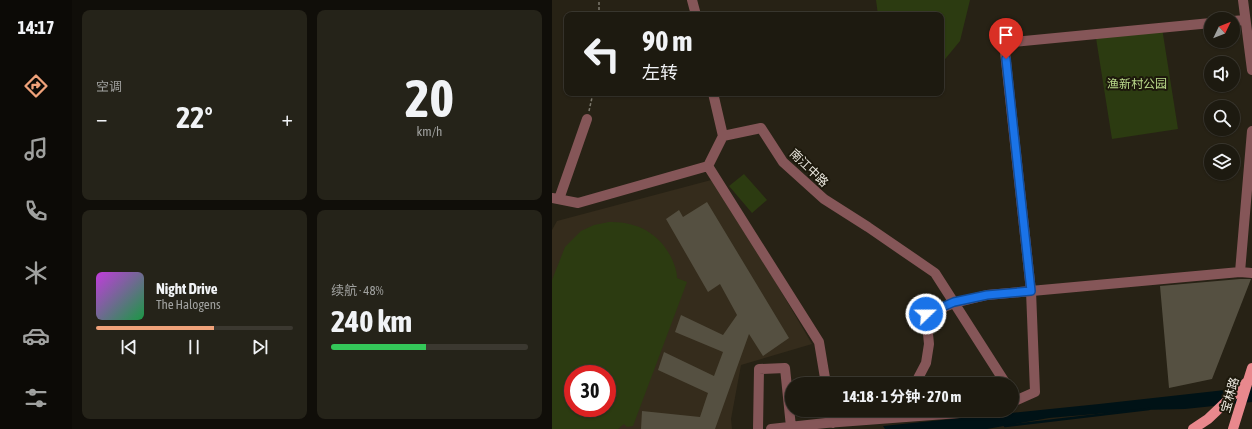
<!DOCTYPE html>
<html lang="zh">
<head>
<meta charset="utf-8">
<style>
  body { margin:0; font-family:"Asap Condensed","Noto Sans SC",sans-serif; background:#252319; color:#f1f3f6; height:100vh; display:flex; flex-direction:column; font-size:15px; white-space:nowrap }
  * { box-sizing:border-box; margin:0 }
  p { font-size:13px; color:#a0a19f }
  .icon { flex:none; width:22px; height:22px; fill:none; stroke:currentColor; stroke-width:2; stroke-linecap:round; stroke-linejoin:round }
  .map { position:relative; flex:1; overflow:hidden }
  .sheet { display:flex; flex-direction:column; gap:10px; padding:10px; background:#100e09; width:480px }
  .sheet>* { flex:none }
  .top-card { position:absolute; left:12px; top:12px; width:380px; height:84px; border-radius:8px; box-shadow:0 1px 3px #0004,0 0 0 1px #3b3830; background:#1d1a10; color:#f1f3f6; overflow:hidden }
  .needle { width:26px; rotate:47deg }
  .controls { position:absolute; left:652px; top:12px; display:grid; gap:8px }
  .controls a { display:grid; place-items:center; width:36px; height:36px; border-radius:50%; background:#1d1a10; box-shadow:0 1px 3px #0004,0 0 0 1px #3b3830; font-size:20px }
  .speed { position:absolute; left:12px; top:365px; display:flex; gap:8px; font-size:20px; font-weight:700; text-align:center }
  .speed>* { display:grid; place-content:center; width:52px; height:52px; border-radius:50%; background:#1d1a10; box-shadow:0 1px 3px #0004,0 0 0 1px #3b3830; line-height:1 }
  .speed .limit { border:6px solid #d22; background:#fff; color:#111 }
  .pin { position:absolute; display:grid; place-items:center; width:34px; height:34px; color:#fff; margin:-41px -17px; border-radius:50% 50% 50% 0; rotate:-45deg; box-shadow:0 0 4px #0007 }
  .pin .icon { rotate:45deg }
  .me { position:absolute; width:44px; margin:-22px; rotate:68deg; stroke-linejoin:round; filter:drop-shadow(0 0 3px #0008) }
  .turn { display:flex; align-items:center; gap:14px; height:84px; padding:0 12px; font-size:18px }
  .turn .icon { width:52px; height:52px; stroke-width:2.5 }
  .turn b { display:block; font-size:28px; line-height:34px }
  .big { font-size:30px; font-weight:700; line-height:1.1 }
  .sheet .tile { flex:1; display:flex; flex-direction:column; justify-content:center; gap:6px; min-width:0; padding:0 14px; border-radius:8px; background:#252319 }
  .sheet .dial { align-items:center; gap:0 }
  .dial b { font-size:52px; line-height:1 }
  .song { display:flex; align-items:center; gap:12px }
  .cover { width:48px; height:48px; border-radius:6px; background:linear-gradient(135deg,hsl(290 70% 55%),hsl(140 70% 35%)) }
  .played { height:4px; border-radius:2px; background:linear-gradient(90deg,#f0a27a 60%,#3b3830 60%) }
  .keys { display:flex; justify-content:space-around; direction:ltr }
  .heat { display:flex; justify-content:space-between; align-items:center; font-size:22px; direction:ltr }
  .charge { height:6px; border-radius:3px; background:linear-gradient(90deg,#34c759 48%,#3b3830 0) }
  .sheet .tiles { flex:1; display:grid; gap:10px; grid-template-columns:repeat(2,1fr) }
  .trip { position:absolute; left:233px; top:377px; width:234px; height:40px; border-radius:20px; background:#1d1a10; box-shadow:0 1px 3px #0004,0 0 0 1px #3b3830; font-weight:700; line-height:40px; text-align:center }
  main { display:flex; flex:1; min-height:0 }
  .menu { display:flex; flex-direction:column; width:72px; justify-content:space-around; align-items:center; background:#0c0a06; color:#a0a19f }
  .menu .icon { width:28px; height:28px }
  .menu .active { color:#f0a27a }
  .menu b { font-size:18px; color:#f1f3f6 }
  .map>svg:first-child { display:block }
  .education { fill:#352c1c; fill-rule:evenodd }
  .green { fill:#2c3b11; fill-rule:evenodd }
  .water { fill:#001216 }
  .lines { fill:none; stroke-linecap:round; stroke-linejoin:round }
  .stream { stroke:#001216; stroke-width:2.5 }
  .building { fill:#555041 }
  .path { stroke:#7d796d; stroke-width:1.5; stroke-dasharray:3 2; stroke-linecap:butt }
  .minor { stroke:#855658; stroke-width:10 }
  .major { stroke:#e9888d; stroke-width:10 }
  .route-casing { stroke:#114b97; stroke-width:10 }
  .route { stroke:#1a73e8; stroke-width:7 }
  .labels { text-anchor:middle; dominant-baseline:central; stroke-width:4; stroke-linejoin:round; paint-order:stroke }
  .park-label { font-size:12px; fill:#b9d98a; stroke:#1d190c }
  .street-label { font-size:12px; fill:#efece3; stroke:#1d190c }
</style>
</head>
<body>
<main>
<nav class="menu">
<b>14:17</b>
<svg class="icon active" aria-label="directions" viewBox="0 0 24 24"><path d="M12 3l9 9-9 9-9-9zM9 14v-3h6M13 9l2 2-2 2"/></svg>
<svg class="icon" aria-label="music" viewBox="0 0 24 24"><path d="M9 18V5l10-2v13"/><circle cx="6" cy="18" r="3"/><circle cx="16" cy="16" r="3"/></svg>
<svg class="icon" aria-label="phone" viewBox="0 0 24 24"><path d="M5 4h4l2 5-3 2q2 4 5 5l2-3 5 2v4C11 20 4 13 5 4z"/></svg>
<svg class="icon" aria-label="climate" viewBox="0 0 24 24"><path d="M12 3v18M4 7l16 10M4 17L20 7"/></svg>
<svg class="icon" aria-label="car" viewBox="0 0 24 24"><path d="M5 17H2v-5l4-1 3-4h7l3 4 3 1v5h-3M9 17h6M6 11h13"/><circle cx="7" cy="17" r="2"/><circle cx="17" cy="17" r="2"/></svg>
<svg class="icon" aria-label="filters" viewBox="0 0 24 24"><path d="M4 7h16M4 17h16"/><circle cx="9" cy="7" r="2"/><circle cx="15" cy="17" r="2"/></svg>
</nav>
<section class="sheet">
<div class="tiles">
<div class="tile"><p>空调</p>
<div class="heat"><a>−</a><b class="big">22°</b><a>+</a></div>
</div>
<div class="tile dial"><b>20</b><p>km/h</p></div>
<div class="tile">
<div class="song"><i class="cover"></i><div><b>Night Drive</b><p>The Halogens</p></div></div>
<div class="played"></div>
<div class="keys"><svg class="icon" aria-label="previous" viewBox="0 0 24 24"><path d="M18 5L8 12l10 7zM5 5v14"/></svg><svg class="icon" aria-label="pause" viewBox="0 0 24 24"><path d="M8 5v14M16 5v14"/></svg><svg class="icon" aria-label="next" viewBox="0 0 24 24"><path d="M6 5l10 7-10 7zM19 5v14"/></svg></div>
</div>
<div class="tile"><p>续航 · 48%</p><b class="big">240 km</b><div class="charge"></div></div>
</div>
</section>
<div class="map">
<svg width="700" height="429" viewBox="0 0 700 429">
  <rect width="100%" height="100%" fill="#272215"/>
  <!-- education -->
  <path class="education" d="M163,179l97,165 -71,21 -10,54 1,10h-180v-199l5,-9zM21,374h34v34h-34z"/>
  <!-- green -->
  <path class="green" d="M324,0h94l-10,41 -19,23v-49h-63z
    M610,28l16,101 -66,10 -16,-101z
    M192,174l23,26 -15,13 -23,-27z
    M57,222c27,-1 50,11 62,35 3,7 6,13 6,21l10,4 -54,144 -6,1 -3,-3 -6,5h-66v-149l13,-33 16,-16 13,-6zM21,374h34v34h-34z"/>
  <!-- water -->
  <path class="water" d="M700,387v15l-67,7 -43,1 -93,8 -62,11h-102l-2,-3 216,-22z"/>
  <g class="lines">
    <!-- stream -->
    <path class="stream" d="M453,426l144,-17"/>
  </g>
  <!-- building -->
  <path class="building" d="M155,202l82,136 -26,18 -14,-22 -34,95h-74l1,-18 58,6 8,-24 -50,-23 6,-18 50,24 9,-24 -48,-20 6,-17 42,20 14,-20 -17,-31 -12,8 -42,-73 13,-9 4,7z
    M688,279h11l-39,100 -43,9 -9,-102z"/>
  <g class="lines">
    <!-- path -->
    <path class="path" d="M47,15v-15
      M37,111l4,-18"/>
    <!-- minor -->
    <path class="minor" d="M140,0l4,15
      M691,0l9,70
      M681,21l12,-1
      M161,93l10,43
      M700,131l-12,141 12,1
      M156,166l111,176 7,42
      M0,198l26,5 130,-37 15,-30 38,-8 22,34 41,37 44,28 67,46 71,111
      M7,199l28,-80
      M363,384l11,-21 3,-19 -3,-30 28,-11 33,-8 253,-23
      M460,392l5,8 18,-8 -4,-101 -27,-248 207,-20
      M279,410l2,13
      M206,429l1,-60 26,-1 6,59
      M219,429l55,-6 173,-13"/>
    <!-- major -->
    <path class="major" d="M641,429l15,-10 39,-37
      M681,429l19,-61"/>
  </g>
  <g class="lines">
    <defs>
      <path id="route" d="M374,314l28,-12 33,-7 44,-4 -25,-232"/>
    </defs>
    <!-- route casing -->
    <use href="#route" class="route-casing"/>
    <!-- route -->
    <use href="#route" class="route"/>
  </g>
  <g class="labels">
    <!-- park labels -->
    <g class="park-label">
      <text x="585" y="84">渔新村公园</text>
    </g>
    <!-- street labels -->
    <g class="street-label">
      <text transform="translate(257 168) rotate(44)">南江中路</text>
      <text transform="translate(678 395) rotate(-74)">宝林路</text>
    </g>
  </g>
</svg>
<div class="controls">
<a><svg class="needle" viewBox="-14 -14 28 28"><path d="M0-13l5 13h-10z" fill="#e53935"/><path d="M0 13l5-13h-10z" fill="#a0a19f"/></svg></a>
<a><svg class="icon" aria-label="sound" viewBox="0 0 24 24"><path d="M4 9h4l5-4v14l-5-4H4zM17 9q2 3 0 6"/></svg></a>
<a><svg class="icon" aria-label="search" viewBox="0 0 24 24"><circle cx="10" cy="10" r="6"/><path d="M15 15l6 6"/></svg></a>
<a><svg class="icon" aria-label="layers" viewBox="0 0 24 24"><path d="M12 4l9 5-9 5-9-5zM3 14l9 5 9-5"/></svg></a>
</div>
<div class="speed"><div class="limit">30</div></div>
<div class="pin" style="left:454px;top:59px;background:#d93025"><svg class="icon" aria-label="arrive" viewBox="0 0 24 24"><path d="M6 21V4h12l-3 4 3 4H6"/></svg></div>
<svg class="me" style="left:374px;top:314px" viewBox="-20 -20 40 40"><circle r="17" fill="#1a73e8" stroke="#fff" stroke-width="3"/><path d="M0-11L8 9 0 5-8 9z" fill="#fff"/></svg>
<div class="trip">14:18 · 1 分钟 · 270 m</div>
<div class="top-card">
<div class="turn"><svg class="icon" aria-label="left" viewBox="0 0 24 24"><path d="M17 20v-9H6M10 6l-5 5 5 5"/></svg><div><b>90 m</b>左转</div></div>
</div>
</div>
</main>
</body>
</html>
